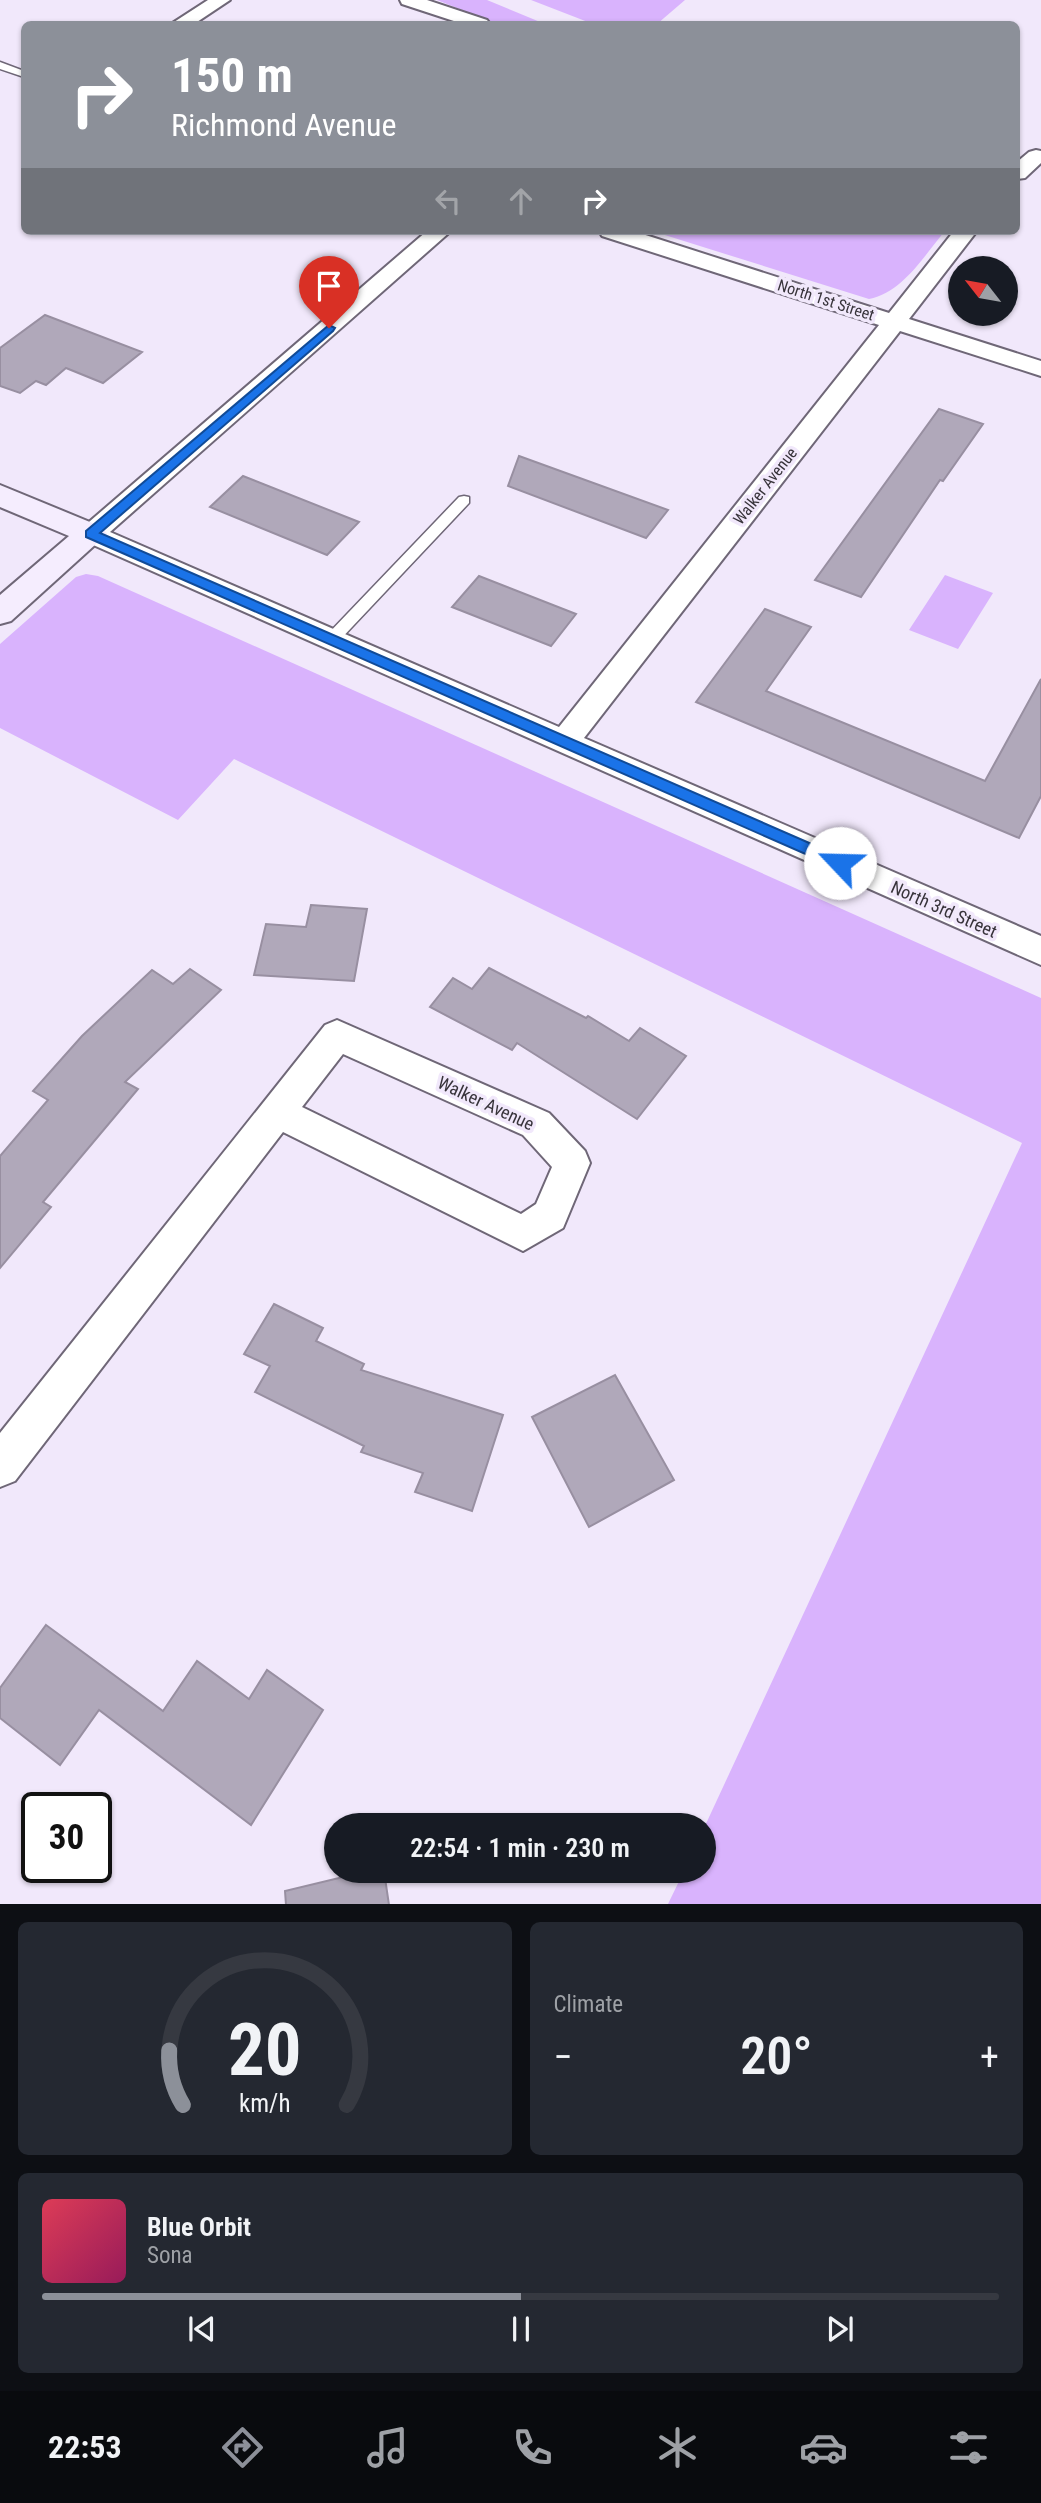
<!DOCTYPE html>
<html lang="en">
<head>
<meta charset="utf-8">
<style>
  body { margin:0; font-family:"Roboto Condensed",sans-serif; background:#242831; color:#f1f3f6; height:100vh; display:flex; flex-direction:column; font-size:26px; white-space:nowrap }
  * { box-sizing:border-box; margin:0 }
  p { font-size:23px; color:#9ea1a6 }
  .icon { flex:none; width:38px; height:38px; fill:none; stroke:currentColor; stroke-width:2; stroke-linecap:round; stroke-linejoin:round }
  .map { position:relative; height:1904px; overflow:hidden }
  .panel { display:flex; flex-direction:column; gap:18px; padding:18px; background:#0d0f14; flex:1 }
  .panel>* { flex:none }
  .hud { position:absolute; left:21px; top:21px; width:999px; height:214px; border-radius:10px; box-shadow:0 2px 5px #0004; background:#8c9099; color:#fff; overflow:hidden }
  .needle { width:46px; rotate:301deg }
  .fabs { position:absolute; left:948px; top:256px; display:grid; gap:14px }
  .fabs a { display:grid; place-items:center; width:70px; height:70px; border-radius:50%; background:#171b24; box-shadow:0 2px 5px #0004; font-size:35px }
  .speed { position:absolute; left:21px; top:1792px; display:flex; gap:14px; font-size:35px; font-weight:700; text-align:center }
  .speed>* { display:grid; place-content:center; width:91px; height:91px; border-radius:50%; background:#171b24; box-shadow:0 2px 5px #0004; line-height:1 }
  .speed .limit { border:4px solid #111; border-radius:10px; background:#fff; color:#111 }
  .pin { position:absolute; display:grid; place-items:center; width:60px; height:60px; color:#fff; margin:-72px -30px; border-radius:50% 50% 50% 0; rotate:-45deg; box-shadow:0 0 7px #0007 }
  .pin .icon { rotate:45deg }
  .me { position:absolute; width:77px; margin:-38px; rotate:294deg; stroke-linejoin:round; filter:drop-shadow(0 0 5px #0008) }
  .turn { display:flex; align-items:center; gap:24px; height:147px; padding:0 35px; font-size:32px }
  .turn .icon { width:91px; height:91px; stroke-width:2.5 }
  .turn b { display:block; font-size:49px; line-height:60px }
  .lanes { display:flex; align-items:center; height:66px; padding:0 35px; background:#0003; justify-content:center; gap:35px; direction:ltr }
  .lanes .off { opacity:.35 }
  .big { font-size:52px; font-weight:600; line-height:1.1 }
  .panel .card { flex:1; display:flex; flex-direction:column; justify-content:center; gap:10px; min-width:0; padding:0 24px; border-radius:10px; background:#242831 }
  .panel .dial { align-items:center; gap:0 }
  .dial svg { height:182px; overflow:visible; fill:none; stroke:#363941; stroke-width:7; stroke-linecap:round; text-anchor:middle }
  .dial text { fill:#f1f3f6; stroke:none }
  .song { display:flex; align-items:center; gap:21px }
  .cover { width:84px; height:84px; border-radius:10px; background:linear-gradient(135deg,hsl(350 70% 55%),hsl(330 70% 35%)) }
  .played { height:7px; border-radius:4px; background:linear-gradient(90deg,#8c9099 50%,#363941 50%) }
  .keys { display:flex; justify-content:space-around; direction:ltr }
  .heat { display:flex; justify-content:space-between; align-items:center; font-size:38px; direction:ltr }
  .panel .tiles { flex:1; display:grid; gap:18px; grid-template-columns:1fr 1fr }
  .card:last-child { grid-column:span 2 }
  .trip { position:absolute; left:324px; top:1813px; width:392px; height:70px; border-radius:35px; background:#171b24; box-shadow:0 2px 5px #0004; font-weight:600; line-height:70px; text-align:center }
  .menu { display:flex; height:112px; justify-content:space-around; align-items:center; background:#090b0e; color:#9ea1a6 }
  .menu .icon { width:49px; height:49px }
  .menu .on { color:#8c9099 }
  .menu b { font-size:32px; color:#f1f3f6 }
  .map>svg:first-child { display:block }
  .green { fill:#d9b3fd }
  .building { fill:#b0a8ba; stroke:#988fa1; stroke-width:2 }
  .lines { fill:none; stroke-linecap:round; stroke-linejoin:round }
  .lane-casing { stroke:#6f6777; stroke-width:3 }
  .street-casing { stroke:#6f6777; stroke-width:4 }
  .secondary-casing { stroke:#6f6777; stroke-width:4 }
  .lane { fill:#fff; fill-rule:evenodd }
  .street { fill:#fff; fill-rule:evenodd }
  .secondary { fill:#f5edfe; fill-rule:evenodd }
  .route { fill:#1a73e8; stroke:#114b97; stroke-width:2 }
  .labels { text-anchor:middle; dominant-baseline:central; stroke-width:7; stroke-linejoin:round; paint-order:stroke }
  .far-street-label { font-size:16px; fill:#37333a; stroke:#f1e8fb }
  .street-label { font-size:18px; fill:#37333a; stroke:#f1e8fb }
</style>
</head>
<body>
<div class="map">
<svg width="1041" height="1905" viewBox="0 0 1041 1905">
  <rect width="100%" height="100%" fill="#f1e8fb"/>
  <!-- green -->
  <path class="green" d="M437,0h50l58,24h-49z
    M531,0h154l-28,24h-64z
    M652,231h293c-22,26 -42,61 -76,68z
    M86,574l12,2 943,422v906h-373l16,-33h20v-43l318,-685 -788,-384 -56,61 -178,-92v-84l76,-67z
    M945,575l48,18 -35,56 -49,-19z"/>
  <!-- building -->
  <path class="building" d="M45,315l97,37 -39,31 -37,-15 -20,17 -10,-4 -16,12 -20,-7v-38z
    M939,409l44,15 -40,57 -3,-1 -79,117 -46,-17z
    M519,456l149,54 -22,28 -138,-52z
    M243,476l116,46 -32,33 -117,-48z
    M479,576l97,38 -25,32 -99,-39z
    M765,609l46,18 -45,64 219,90 56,-102v117l-22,42 -323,-136z
    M311,905l56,4 -13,72 -100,-6 12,-51 40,3z
    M489,968l97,50 2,-2 41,25 11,-13 46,28 -49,63 -120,-76 -5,7 -82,-43 23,-29 19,11z
    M190,969l31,21 -96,92 13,7 -95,113 8,5 -51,61v-112l48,-56 -15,-9 49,-55 70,-66 21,14z
    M274,1304l49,24 -7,13 48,23 -3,6 142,45 -31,96 -57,-19 8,-19 -62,-21 3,-6 -109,-54 15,-26 -26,-12z
    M615,1375l59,105 -85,47 -57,-110z
    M46,1625l117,86 34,-50 52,38 18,-29 56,40 -72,115 -152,-115 -39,55 -60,-47v-30z
    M368,1871h16l5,34h-103l-1,-14z"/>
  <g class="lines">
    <defs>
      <path id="lane" d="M0,62l24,9v6l-24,-8z
        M464,496l5,1v6l-133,141h-10l-2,-4 2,-4 133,-139z"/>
      <path id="street" d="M208,0h22l-36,24h-23z
        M400,0h27l60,20 3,4h-27l-61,-20z
        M1036,150l5,1v12l-16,15 -8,1v-17l12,-10z
        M427,231h24l-341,301 449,195 320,-402 -277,-89 -3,-5h34l256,82 65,-82h23l-68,88 132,42v15l-141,-45 -316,407 457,198v29l-959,-425 -4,-6 4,-6z
        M337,1020l212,93 36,38 5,12 -27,65 -40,23 -240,-119 -268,349 -15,6v-54l325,-408zM343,1054l180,81 29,32 -16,37 -15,10 -219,-107z"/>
      <path id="secondary" d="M0,485l102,42 5,7 -96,87 -11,3v-29l69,-59 -69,-29z"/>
    </defs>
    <!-- lane casing -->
    <use href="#lane" class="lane-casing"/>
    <!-- street casing -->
    <use href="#street" class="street-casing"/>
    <!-- secondary casing -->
    <use href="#secondary" class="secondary-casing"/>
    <!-- lane -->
    <use href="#lane" class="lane"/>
    <!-- street -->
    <use href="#street" class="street"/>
    <!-- secondary -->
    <use href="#secondary" class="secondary"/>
  </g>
  <!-- route -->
  <path class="route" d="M329,325l6,3 -2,3 -233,202 746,326v8h-11l-749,-330v-6z"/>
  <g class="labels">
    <!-- far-street labels -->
    <g class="far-street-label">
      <text transform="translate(826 300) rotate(18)">North 1st Street</text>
      <text transform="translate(765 486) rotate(-52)">Walker Avenue</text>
    </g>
    <!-- street labels -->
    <g class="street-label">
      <text transform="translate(944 909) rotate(24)">North 3rd Street</text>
      <text transform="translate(486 1103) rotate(25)">Walker Avenue</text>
    </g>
  </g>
</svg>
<div class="fabs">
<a><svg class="needle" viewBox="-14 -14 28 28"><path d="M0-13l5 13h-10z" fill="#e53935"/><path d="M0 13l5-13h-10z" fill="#9ea1a6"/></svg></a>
</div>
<div class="speed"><div class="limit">30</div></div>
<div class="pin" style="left:329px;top:328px;background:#d93025"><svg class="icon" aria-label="arrive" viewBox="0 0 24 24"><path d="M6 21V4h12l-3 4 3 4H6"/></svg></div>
<svg class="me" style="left:840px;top:863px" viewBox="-20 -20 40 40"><circle r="19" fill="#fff"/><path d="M0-13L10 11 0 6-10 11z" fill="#1a73e8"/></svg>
<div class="trip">22:54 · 1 min · 230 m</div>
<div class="hud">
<div class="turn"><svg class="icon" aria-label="right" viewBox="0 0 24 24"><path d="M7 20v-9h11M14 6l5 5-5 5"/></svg><div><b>150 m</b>Richmond Avenue</div></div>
<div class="lanes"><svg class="icon off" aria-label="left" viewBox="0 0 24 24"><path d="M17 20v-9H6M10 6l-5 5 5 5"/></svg><svg class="icon off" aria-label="ahead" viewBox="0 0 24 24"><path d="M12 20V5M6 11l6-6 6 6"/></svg><svg class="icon" aria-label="right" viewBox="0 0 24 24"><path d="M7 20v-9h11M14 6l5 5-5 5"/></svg></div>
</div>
</div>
<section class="panel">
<div class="tiles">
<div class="card dial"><svg viewBox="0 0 100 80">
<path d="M14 69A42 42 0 1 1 86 69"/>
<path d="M14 69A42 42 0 0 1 8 45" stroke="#8c9099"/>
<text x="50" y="56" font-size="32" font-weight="700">20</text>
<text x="50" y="72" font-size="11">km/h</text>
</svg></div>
<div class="card"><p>Climate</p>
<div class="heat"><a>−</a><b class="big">20°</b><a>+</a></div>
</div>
<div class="card">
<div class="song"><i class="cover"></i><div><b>Blue Orbit</b><p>Sona</p></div></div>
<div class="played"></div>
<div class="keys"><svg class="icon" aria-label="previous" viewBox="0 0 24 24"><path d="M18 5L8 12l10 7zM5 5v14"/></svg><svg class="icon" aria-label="pause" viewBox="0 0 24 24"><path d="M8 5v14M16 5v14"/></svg><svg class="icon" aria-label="next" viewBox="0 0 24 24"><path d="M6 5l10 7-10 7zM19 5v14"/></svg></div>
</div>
</div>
</section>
<nav class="menu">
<b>22:53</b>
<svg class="icon on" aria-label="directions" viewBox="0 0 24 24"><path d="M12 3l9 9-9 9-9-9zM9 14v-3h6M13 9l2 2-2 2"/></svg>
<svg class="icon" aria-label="music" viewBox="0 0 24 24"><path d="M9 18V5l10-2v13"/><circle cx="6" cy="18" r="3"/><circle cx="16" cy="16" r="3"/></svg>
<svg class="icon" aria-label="phone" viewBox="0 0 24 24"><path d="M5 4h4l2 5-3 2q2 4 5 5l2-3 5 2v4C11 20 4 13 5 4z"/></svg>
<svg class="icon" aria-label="climate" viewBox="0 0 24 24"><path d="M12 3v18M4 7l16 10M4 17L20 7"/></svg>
<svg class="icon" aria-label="car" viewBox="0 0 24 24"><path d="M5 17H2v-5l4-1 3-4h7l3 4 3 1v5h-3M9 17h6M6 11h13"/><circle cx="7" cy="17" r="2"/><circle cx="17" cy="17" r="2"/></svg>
<svg class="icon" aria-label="filters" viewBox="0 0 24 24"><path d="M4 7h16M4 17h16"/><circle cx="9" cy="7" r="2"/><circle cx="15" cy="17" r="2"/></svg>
</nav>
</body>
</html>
